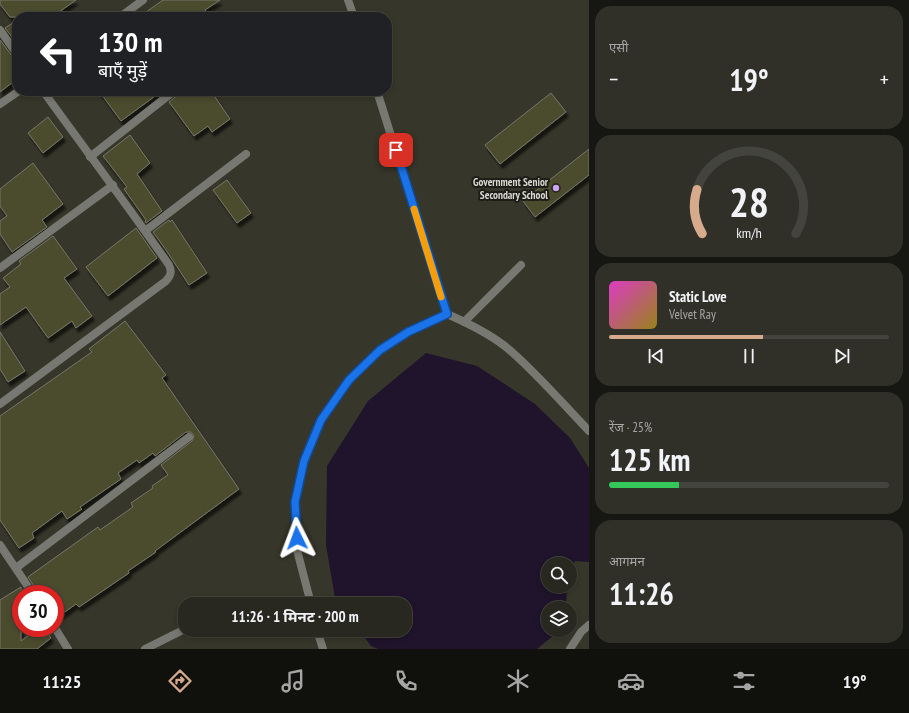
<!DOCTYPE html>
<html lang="hi">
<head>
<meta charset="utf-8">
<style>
  body { margin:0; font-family:"PT Sans Narrow","Noto Sans Devanagari",sans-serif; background:#303029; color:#f1f3f6; height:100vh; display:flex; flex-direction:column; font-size:15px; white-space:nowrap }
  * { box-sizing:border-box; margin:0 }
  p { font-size:13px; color:#a5a6a5 }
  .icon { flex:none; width:22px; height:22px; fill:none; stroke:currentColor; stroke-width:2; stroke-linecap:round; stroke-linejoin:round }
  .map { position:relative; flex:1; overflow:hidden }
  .side { display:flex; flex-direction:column; gap:6px; padding:6px; background:#161612; width:320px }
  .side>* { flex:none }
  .guide { position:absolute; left:12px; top:12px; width:380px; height:84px; border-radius:16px; box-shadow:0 2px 6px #0003,0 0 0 1px #44443e; background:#202124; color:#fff; overflow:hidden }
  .fabs { position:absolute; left:541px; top:557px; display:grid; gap:8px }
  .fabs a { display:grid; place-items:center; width:36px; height:36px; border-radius:50%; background:#282820; box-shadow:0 2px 6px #0003,0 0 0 1px #44443e; font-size:20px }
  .speed { position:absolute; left:12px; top:585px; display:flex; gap:8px; font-size:20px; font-weight:700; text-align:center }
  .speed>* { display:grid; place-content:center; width:52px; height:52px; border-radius:50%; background:#282820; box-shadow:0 2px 6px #0003,0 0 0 1px #44443e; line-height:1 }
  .speed .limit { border:6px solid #d22; background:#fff; color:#111 }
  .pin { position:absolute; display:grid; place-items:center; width:34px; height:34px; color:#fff; margin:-17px; border-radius:8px; box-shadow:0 2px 6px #0006 }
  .me { position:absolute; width:44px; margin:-22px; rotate:357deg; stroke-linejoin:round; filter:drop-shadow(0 0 3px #0008) }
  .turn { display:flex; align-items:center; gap:14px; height:84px; padding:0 20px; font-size:18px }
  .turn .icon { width:52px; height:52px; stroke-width:2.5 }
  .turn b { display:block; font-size:28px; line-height:34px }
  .big { font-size:30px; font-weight:700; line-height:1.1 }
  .side .widget { flex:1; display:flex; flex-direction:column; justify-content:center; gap:6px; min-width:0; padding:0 14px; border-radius:16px; background:#303029 }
  .side .dial { align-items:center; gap:0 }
  .dial svg { height:104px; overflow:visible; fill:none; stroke:#44443e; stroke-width:7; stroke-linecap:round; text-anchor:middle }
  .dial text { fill:#f1f3f6; stroke:none }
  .song { display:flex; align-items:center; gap:12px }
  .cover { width:48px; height:48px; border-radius:6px; background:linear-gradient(135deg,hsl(310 70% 55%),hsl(50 70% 35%)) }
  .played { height:4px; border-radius:2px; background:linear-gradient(90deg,#d6ab8b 55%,#44443e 55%) }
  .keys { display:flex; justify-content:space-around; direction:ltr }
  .heat { display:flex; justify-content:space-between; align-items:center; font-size:22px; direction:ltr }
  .charge { height:6px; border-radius:3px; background:linear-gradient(90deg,#34c759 25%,#44443e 0) }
  .trip { position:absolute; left:178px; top:597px; width:234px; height:40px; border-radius:16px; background:#282820; box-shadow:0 2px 6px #0003,0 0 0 1px #44443e; font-weight:700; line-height:40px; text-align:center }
  .dock { display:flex; height:64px; justify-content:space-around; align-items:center; background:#10100d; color:#a5a6a5 }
  .dock .icon { width:28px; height:28px }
  .dock .selected { color:#d6ab8b }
  .dock b { font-size:18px; color:#f1f3f6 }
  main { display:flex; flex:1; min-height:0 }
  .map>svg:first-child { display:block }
  .water { fill:#1f142b }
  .building { fill:#4b4c2f; stroke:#767769; filter:url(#shadow) }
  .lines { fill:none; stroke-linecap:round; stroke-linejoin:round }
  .service { stroke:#787872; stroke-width:8 }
  .minor { stroke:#787872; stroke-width:8 }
  .route-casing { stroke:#114b97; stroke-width:10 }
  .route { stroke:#1a73e8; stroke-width:7 }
  .slow { stroke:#f59e0b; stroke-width:7 }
  .poi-dot { fill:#c9a5ee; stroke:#1d1d18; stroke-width:1.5 }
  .labels { text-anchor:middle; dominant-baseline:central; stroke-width:4; stroke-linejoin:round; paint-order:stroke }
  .poi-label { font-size:11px; font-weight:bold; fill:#d9d9d1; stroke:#1d1d18; text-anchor:end }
</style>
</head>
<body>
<main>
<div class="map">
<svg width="589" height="649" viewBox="0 0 589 649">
  <defs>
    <filter id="shadow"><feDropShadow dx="2.5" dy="4.5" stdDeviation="1" flood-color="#0009"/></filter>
  </defs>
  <rect width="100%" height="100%" fill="#36362a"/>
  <!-- water -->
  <path class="water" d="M426,353l51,13 58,38 35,34 19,30v94l-14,-1 -5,15v-12h-22v22h19l-1,22h-18v22h12l-23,19h-159l-7,-3 -12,-16h46v-26h-65l-5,-6 -9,-53 1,-79 41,-65z"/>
  <!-- building -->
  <path class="building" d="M0,0h76l-24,17h-42l-10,-13z
    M163,0h57l-15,10 5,7h-71z
    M17,20v24l-12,-16z
    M0,40l13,17 4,2v20l-17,13z
    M99,91h66l-2,2 -1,-2 -41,30z
    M179,91h32l19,28 -18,13 -4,-6 -14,10 -25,-34 9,-7z
    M551,93l15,19 -66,52 -15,-19z
    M48,117l15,20 -20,16 -15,-20z
    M130,135l20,28 -13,11 25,37 -16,12 -1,-2 1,-1 -22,-31 3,-2 -24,-31z
    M589,149v26l-54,42 -12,-16z
    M33,163l30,41 -21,16 5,7 -35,25 -12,-18v-13l7,-5 -7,-10v-17z
    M227,180l24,33 -14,10 -24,-33z
    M169,220l1,2 2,-2 35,53 -18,12 -23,-35 -13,-18z
    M136,228l21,30 -49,38 -22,-29z
    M53,236l24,33 -13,9 28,38 -16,12 -4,-7 -24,17 -22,-31 -26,18v-31l10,-7 -7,-9 18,-14 -2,-3z
    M125,321l41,54 -4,3 77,111 -84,62 1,1 -28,19 1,2 -50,34 -3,-3 -21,15v-25h-16l-11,-17 70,-50 2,3 33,-23 -2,-4 22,-15 -1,-2 16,-11 -7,-10 31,-24 2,-5 -3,-4h-5l-31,24 -2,-3 -14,10 -2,-3 -19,13 3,6 -41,28 2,2 -15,10 -5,-8 -30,22 2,5 -15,10 -19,-28v-104l92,-64 -3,-3z
    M0,332l25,39 -17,11 -8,-13z
    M21,587v54l17,-13h6l7,10 -14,11h-37v-49z"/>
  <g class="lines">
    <!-- service -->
    <path class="service" d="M464,322l57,-57"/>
    <!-- minor -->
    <path class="minor" d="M348,0l6,17
      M120,17l23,-17
      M0,30l17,24
      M0,104l19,-13
      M90,157l84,-66
      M145,231l101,-77
      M0,268l113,-83
      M447,314c23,10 48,22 66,39 27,24 51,52 76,78
      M0,404l166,-123c5,-6 6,-9 3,-16 -41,-59 -84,-116 -126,-174
      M0,545l33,49
      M16,568l173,-131
      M311,604l-14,-54 -2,-48 9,-41 17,-41 28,-40 31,-30 28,-18 39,-18 -70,-223
      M55,628l13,21
      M317,630l6,19
      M145,649l40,-20
      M570,649l11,-17 8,-7"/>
  </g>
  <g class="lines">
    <defs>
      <path id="route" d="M297,538l-2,-36 9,-41 17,-41 28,-40 31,-30 28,-18 39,-18 -51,-164"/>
    </defs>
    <!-- route casing -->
    <use href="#route" class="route-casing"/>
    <!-- route -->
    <use href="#route" class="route"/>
    <!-- slow -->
    <path class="slow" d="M414,209l27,88"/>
  </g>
  <!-- markers -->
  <circle class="poi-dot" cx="556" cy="188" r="4"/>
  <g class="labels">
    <!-- poi labels -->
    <g class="poi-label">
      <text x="548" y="182">Government Senior<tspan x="548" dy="13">Secondary School</tspan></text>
    </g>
  </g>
</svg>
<div class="fabs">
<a><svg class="icon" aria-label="search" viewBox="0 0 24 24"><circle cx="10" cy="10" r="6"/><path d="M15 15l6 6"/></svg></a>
<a><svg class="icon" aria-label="layers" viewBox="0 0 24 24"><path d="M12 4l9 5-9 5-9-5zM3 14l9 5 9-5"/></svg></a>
</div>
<div class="speed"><div class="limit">30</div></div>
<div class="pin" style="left:396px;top:150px;background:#d93025"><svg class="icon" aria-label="arrive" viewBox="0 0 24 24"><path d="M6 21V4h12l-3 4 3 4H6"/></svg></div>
<svg class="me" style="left:297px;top:538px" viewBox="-20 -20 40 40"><path d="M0-17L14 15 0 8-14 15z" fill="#1a73e8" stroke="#fff" stroke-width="4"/></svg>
<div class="trip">11:26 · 1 मिनट · 200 m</div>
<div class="guide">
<div class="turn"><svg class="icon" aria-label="left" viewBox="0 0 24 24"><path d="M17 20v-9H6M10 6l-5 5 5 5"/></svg><div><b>130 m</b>बाएँ मुड़ें</div></div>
</div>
</div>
<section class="side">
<div class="widget"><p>एसी</p>
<div class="heat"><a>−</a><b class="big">19°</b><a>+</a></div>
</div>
<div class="widget dial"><svg viewBox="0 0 100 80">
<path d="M14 69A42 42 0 1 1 86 69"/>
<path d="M14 69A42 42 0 0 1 10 35" stroke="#d6ab8b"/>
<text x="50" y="56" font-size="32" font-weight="700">28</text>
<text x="50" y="72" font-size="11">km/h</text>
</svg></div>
<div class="widget">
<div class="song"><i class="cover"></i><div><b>Static Love</b><p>Velvet Ray</p></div></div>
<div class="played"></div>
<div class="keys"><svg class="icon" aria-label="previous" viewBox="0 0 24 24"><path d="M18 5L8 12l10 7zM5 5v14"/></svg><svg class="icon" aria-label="pause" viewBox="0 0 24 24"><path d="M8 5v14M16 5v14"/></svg><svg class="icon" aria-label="next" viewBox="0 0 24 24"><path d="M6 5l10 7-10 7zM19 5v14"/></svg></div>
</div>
<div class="widget"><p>रेंज · 25%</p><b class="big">125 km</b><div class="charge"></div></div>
<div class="widget"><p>आगमन</p><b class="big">11:26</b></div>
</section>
</main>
<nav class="dock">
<b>11:25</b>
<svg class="icon selected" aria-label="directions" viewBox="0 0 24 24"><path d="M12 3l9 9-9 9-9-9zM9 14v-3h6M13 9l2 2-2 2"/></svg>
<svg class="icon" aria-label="music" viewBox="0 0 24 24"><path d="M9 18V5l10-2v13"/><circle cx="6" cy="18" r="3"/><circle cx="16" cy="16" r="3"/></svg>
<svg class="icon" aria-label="phone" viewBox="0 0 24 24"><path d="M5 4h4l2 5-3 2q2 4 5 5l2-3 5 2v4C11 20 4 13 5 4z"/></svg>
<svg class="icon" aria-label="climate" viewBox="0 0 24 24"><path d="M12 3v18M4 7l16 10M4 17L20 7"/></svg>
<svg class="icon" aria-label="car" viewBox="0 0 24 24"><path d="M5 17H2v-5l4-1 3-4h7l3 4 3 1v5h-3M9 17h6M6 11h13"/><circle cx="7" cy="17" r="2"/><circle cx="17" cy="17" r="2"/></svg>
<svg class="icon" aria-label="filters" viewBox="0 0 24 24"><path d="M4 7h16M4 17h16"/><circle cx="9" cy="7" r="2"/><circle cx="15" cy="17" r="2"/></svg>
<b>19°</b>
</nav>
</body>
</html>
